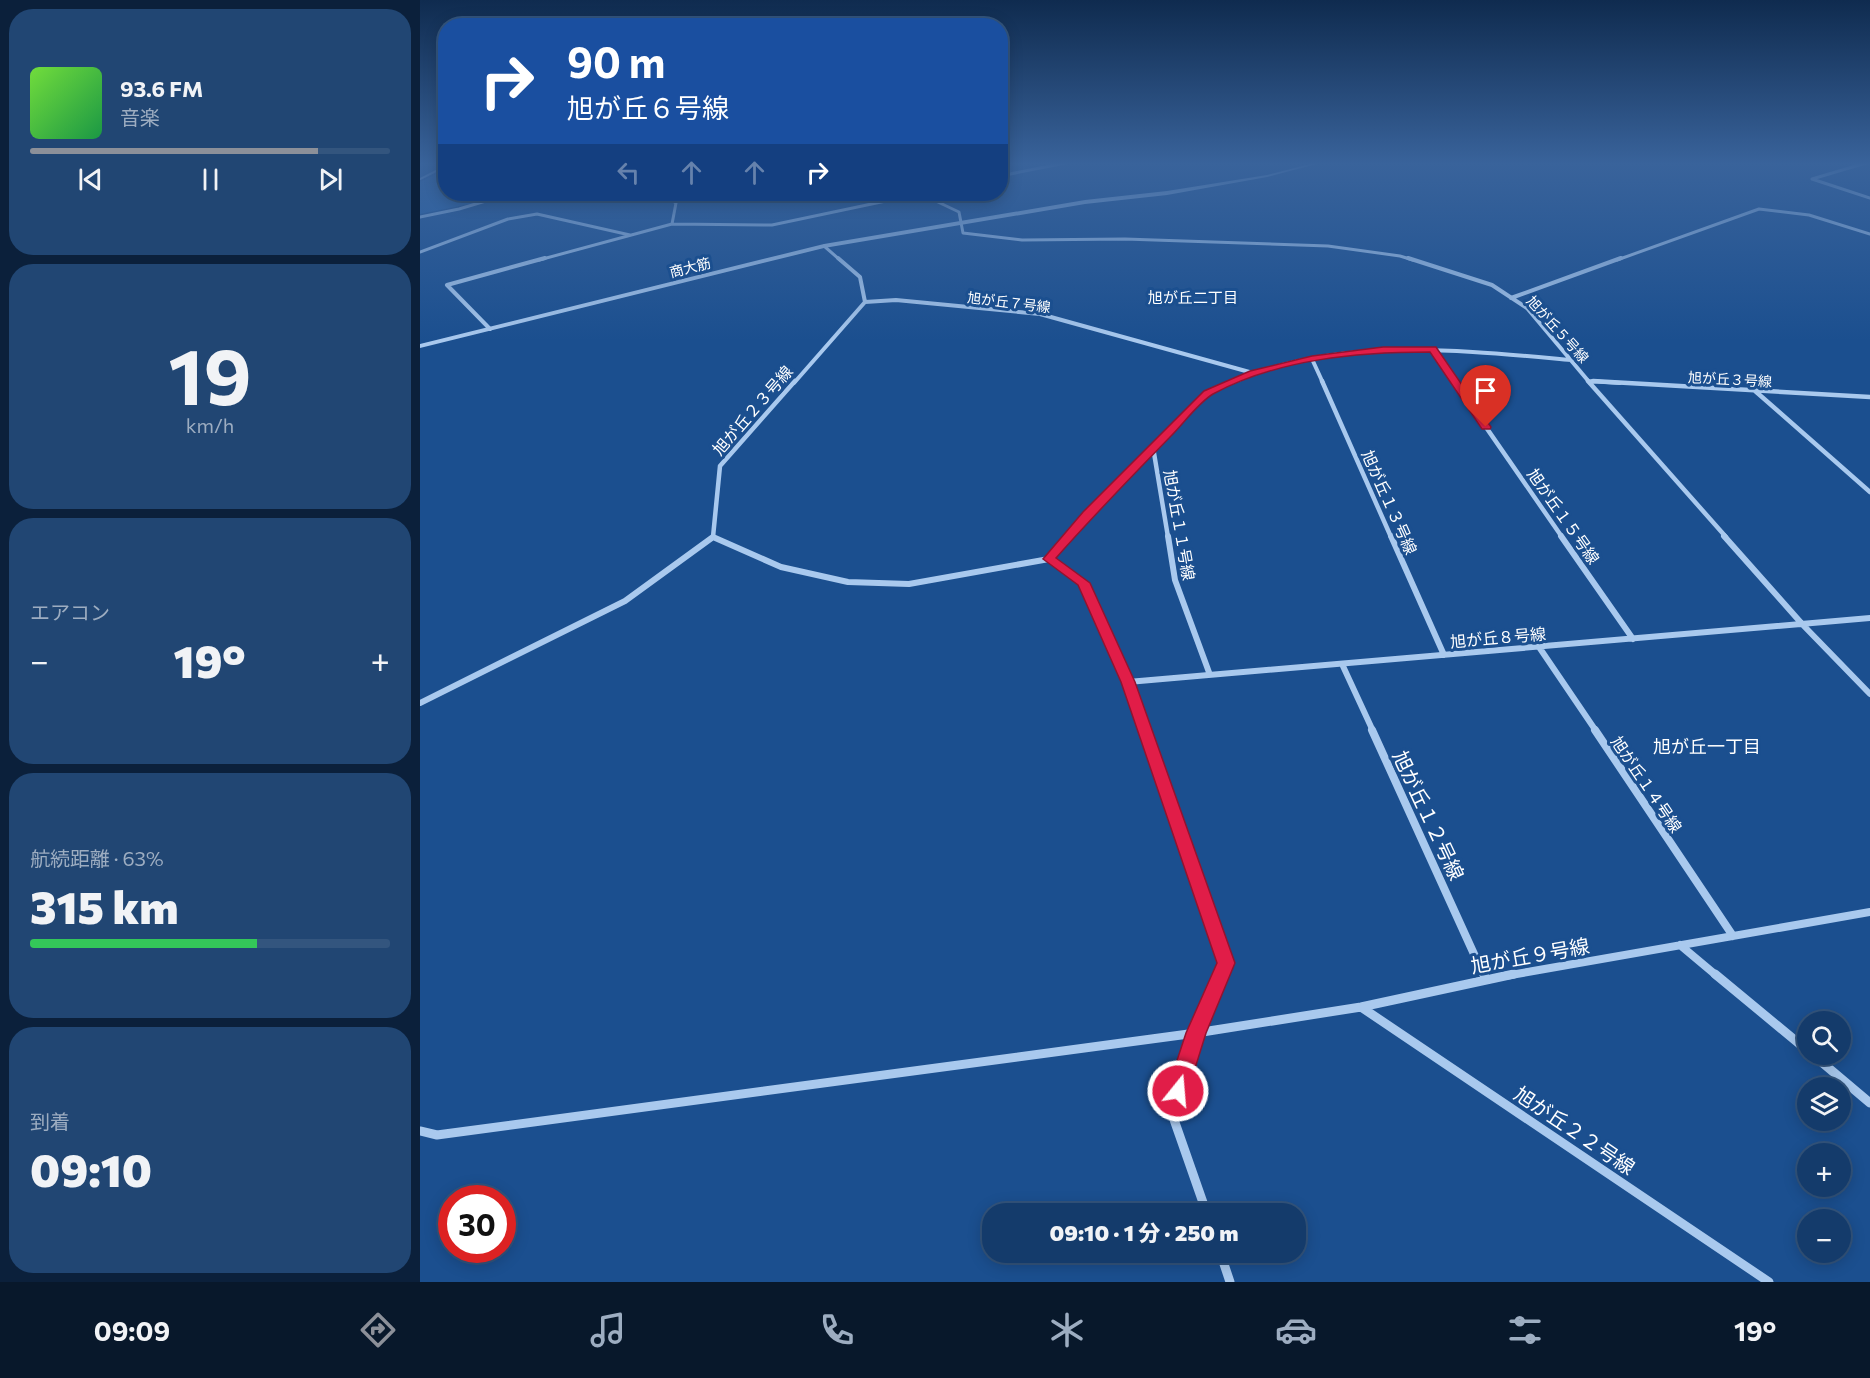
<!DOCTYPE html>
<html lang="ja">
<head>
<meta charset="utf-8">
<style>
  body { margin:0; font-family:Commissioner,"Noto Sans JP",sans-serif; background:#214673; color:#f1f3f6; height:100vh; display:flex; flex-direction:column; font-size:22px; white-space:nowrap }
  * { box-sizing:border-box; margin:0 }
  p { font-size:20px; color:#9dadc1 }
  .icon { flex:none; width:33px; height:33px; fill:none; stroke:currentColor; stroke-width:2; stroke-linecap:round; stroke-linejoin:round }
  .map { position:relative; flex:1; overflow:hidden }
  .side { display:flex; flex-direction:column; gap:9px; padding:9px; background:#0b203b; width:420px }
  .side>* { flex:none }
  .hud { position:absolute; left:18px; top:18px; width:570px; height:183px; border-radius:24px; box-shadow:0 3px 15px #0003,0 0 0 2px #33557e; background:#1a4fa0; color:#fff; overflow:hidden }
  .buttons { position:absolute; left:1377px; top:1011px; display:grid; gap:12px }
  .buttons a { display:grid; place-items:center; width:54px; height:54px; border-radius:50%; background:#143b6b; box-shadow:0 3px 15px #0003,0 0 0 2px #33557e; font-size:30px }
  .speed { position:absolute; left:18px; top:1185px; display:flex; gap:12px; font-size:30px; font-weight:700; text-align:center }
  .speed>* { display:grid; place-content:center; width:78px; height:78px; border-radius:50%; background:#143b6b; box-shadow:0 3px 15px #0003,0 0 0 2px #33557e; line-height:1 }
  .speed .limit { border:9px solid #d22; background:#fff; color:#111 }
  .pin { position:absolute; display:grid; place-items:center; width:51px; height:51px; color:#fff; margin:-62px -26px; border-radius:50% 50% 50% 0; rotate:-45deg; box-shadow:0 0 6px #0007 }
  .pin .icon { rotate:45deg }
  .me { position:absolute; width:66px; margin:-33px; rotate:17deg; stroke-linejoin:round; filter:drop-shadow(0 0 4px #0008) }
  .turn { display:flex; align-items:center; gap:21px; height:126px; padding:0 30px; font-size:27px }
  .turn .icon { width:78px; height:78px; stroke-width:2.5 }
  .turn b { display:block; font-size:42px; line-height:51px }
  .lanes { display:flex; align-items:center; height:57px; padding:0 30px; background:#0003; justify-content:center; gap:30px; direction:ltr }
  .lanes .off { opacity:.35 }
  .big { font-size:45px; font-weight:800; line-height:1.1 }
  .side .widget { flex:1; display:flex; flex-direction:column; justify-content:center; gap:9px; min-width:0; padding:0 21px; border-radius:24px; background:#214673 }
  .side .dial { align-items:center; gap:0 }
  .dial b { font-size:78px; line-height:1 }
  .song { display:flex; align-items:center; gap:18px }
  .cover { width:72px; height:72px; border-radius:9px; background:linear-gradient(135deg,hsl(100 70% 55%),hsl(140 70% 35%)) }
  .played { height:6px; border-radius:3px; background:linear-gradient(90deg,#8c9099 80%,#33557e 80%) }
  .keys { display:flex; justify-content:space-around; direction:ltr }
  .heat { display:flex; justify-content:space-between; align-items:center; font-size:33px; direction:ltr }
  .charge { height:9px; border-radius:4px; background:linear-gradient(90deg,#34c759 63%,#33557e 0) }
  .trip { position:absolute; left:562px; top:1203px; width:324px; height:60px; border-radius:24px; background:#143b6b; box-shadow:0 3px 15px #0003,0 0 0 2px #33557e; font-weight:800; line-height:60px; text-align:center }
  .tab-bar { display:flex; height:96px; justify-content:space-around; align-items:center; background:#08182b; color:#9dadc1 }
  .tab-bar .icon { width:42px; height:42px }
  .tab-bar .active { color:#8c9099 }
  .tab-bar b { font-size:27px; color:#f1f3f6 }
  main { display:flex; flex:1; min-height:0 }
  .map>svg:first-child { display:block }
  .green { fill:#2461a8 }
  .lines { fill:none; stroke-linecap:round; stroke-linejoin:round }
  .service { stroke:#a9c9ee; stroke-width:2 }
  .minor-far5 { stroke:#a9c9ee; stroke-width:3 }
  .minor-far4 { stroke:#a9c9ee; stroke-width:4 }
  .minor-far3 { stroke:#a9c9ee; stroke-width:4.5 }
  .minor-far2 { stroke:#a9c9ee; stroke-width:6 }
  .minor-far1 { stroke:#a9c9ee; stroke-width:8 }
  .minor { stroke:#a9c9ee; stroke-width:9 }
  .tertiary { fill:#a9c9ee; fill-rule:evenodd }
  .route { fill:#e11d48; stroke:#92132f; stroke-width:1.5 }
  .labels { text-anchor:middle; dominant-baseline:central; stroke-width:6; stroke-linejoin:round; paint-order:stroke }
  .far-street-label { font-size:14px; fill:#fff; stroke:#1b4f8f }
  .far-neighbourhood-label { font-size:15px; fill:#fff; stroke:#1b4f8f }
  .street-label { font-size:16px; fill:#fff; stroke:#1b4f8f }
  .neighbourhood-label { font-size:18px; fill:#fff; stroke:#1b4f8f }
  .near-street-label { font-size:20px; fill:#fff; stroke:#1b4f8f }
</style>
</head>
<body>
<main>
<section class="side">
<div class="widget">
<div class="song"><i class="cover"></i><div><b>93.6 FM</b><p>音楽</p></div></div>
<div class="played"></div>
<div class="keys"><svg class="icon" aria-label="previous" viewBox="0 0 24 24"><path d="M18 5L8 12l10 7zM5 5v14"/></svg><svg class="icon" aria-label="pause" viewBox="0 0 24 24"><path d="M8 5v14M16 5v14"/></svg><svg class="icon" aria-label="next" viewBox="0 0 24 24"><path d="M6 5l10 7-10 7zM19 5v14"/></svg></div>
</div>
<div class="widget dial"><b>19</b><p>km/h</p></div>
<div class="widget"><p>エアコン</p>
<div class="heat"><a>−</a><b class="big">19°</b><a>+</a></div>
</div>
<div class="widget"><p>航続距離 · 63%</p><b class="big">315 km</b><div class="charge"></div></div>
<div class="widget"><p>到着</p><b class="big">09:10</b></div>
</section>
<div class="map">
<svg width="1450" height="1282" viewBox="0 0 1450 1282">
  <rect width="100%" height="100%" fill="#1b4f8f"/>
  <!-- green -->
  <path class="green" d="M25,170l1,24h51l-23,9 -54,11v-32z"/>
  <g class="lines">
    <!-- service -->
    <path class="service" d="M0,179l24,-12 2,-5"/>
    <!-- minor-far5 -->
    <path class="minor-far5" d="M1449,162l-57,17 58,19
      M580,176l70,-14
      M241,194l15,9 -4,21
      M501,194l38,18 4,21 59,7 103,-1 203,7 72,10 13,4
      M0,217l39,-8 50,-15
      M404,246l16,14
      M0,252l88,-33 29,-5 93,21
      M119,260l133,-36 100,1 147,-31
      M1197,260l142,-51 50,6 61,19"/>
    <!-- minor-far4 -->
    <path class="minor-far4" d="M418,258l22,19 5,25
      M988,258l84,27 35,23 63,75
      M1091,298l110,-40
      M445,302l31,-2 144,14 213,59
      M70,329l-43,-44 98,-27
      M1012,349l23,34
      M892,359l11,24
      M1168,381l32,2
      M374,383l71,-81
      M811,383c106,-47 228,-33 340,-23"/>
    <!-- minor-far3 -->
    <path class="minor-far3" d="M902,381l69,156
      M1034,381l108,156
      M1168,381l138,156
      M1173,381l277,16
      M1334,390l116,102
      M733,447l15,90
      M293,537l7,-71 75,-85
      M648,537l140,-144 26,-12"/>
    <!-- minor-far2 -->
    <path class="minor-far2" d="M748,536l7,44 35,95
      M971,536l53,119
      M1141,536l72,103
      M1304,536l79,89 67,69
      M293,537l68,30 67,15 61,2 140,-25
      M629,559l34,24 45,99 17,49
      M629,559l20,-23
      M1119,647l57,84
      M922,664l31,67
      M708,682l742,-64
      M0,703l205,-102 88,-64"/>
    <!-- minor-far1 -->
    <path class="minor-far1" d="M725,730l81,233 -5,13
      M952,730l112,246
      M1175,730l138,206
      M1260,945l37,31
      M1085,976l365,-64"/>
    <!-- minor -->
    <path class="minor" d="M1064,974l2,5
      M1295,974l93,77
      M941,1007l408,275
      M1392,1054l58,49
      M0,1131l17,4 759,-102 165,-26 153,-33
      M787,1214l-36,-103 25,-78 25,-59
      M800,1252l10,30"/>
    <!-- tertiary -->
    <path class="tertiary" d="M898,162h6l-57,15 -100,18 -82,9 -261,44 -404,100v-4l404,-100 261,-44 82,-9 100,-16z"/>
  </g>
  <!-- sky -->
  <linearGradient id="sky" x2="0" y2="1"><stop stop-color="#0f2b4f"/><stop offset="0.48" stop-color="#39639b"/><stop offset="1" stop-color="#39639b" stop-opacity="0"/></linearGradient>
  <rect width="1450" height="341" fill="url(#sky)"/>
  <!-- route -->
  <path class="route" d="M963,347h53l55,80 -1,2h-8l-52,-77c-72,0 -152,7 -217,42 -15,9 -29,29 -42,42 -39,40 -78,80 -115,122l34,25 45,99 100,281 -29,70 -18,58 -3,7 -7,3 -8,-3 -3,-7 19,-58 31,-70 -96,-281 -43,-97 -35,-26 40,-47 121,-121 46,-20 62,-15z"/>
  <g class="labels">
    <!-- far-street labels -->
    <g class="far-street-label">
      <text transform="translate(270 267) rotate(-14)">商大筋</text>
      <text transform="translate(589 302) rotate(7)">旭が丘７号線</text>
      <text transform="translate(1138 329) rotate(48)">旭が丘５号線</text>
      <text transform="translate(1310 379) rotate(3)">旭が丘３号線</text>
    </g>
    <!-- far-neighbourhood labels -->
    <g class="far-neighbourhood-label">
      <text x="773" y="297">旭が丘二丁目</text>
    </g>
    <!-- street labels -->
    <g class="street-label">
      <text transform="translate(332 410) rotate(-49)">旭が丘２３号線</text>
      <text transform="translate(970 502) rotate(66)">旭が丘１３号線</text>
      <text transform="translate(1144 516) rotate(55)">旭が丘１５号線</text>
      <text transform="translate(760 525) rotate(80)">旭が丘１１号線</text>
      <text transform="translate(1078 637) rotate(-5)">旭が丘８号線</text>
      <text transform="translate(1227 784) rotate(56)">旭が丘１４号線</text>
    </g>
    <!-- neighbourhood labels -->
    <g class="neighbourhood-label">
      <text x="1287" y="746">旭が丘一丁目</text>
    </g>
    <!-- near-street labels -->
    <g class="near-street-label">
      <text transform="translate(1009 815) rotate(65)">旭が丘１２号線</text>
      <text transform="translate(1110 955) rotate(-10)">旭が丘９号線</text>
      <text transform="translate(1155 1130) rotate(34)">旭が丘２２号線</text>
    </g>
  </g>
</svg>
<div class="buttons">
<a><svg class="icon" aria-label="search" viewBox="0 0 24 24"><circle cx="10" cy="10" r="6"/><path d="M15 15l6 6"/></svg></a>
<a><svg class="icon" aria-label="layers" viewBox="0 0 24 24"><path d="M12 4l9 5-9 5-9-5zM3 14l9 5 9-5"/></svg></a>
<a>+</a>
<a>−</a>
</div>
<div class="speed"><div class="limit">30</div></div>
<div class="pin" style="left:1066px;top:427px;background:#d93025"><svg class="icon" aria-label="arrive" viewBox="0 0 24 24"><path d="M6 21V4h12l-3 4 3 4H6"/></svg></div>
<svg class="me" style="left:758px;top:1091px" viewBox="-20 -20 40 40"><circle r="17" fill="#e11d48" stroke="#fff" stroke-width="3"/><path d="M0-11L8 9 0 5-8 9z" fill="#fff"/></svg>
<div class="trip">09:10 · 1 分 · 250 m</div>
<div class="hud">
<div class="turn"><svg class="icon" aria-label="right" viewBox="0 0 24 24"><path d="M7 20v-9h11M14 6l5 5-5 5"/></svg><div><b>90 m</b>旭が丘６号線</div></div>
<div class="lanes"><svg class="icon off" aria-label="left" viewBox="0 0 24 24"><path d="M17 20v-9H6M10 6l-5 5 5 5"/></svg><svg class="icon off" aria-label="ahead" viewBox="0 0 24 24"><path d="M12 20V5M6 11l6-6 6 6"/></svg><svg class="icon off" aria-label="ahead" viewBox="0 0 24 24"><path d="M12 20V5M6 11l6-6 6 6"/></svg><svg class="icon" aria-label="right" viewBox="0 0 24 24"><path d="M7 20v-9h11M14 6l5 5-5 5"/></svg></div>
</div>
</div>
</main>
<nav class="tab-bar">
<b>09:09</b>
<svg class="icon active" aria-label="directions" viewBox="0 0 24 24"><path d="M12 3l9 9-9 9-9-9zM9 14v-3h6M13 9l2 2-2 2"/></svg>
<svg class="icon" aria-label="music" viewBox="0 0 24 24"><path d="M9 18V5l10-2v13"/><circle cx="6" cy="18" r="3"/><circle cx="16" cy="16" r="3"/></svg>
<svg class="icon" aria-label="phone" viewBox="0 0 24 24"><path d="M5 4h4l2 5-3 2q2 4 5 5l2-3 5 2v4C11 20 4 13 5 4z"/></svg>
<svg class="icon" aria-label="climate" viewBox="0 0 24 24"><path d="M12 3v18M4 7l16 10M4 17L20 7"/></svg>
<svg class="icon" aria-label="car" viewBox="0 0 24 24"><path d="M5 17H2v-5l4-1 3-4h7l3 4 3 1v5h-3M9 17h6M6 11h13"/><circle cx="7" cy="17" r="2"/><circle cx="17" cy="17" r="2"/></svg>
<svg class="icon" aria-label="filters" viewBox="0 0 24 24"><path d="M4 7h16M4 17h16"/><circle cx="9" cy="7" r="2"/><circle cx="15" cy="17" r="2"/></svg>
<b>19°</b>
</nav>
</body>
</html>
